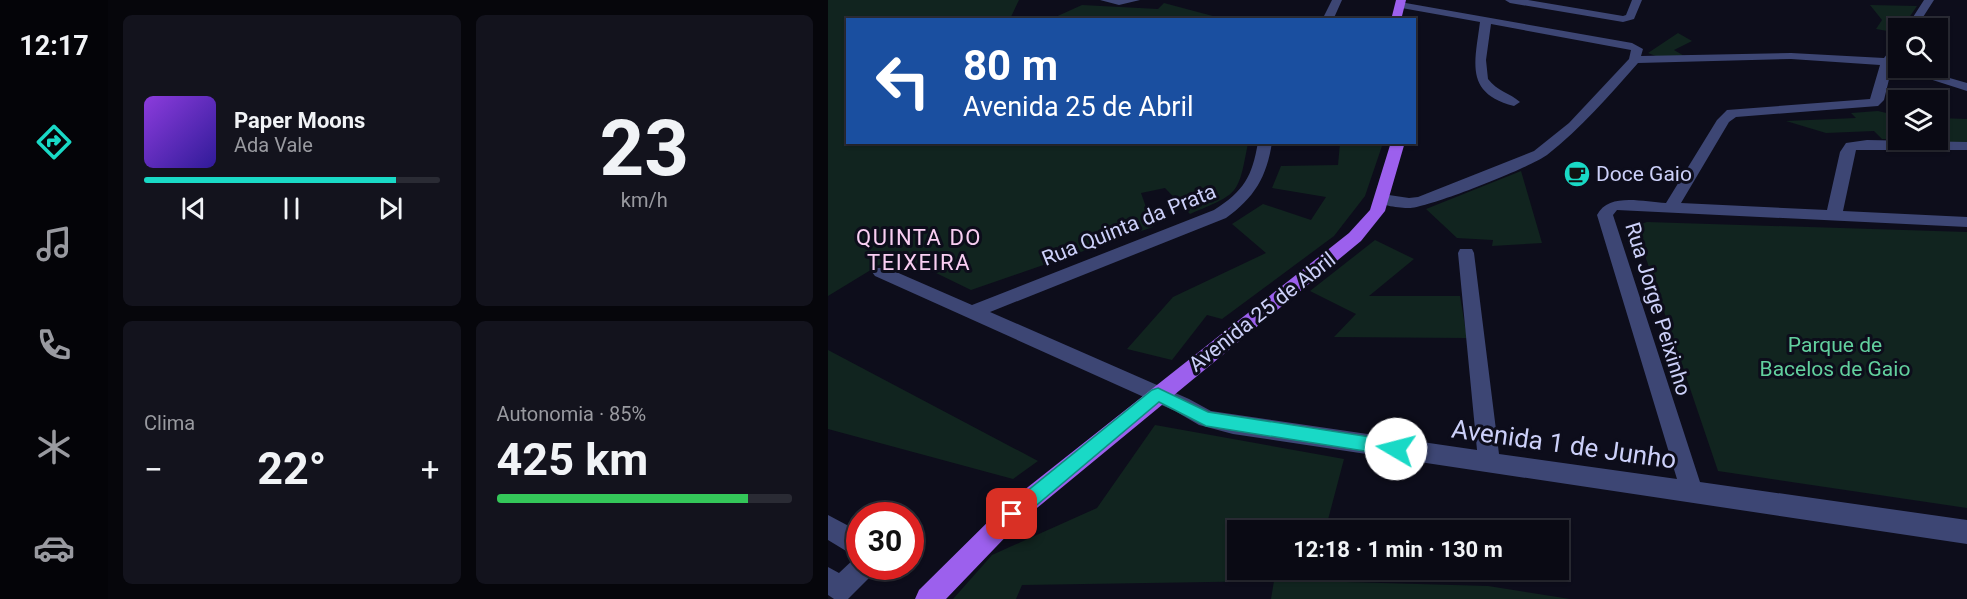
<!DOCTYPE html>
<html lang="pt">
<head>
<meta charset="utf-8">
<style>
  body { margin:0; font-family:Roboto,sans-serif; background:#13131d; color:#f1f3f6; height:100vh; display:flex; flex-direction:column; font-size:22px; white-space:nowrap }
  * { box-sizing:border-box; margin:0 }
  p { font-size:20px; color:#999aa0 }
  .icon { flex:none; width:33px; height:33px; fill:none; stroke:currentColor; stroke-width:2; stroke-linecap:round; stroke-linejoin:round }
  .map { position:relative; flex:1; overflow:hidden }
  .details { display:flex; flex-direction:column; gap:15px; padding:15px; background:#06060b; width:720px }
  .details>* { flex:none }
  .top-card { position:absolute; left:18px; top:18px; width:570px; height:126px; border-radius:0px; box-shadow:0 2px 4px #0004,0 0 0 2px #2a2b34; background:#1a4fa0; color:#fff; overflow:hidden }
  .tools { position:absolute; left:1060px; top:18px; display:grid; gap:12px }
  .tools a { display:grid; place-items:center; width:60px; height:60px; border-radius:0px; background:#0a0a14; box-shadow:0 2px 4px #0004,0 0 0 2px #2a2b34; font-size:30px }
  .speed { position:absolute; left:18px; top:502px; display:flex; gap:12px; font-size:30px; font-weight:700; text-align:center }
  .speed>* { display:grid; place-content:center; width:78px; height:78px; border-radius:50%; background:#0a0a14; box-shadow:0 2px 4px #0004,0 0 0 2px #2a2b34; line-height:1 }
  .speed .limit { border:9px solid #d22; background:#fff; color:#111 }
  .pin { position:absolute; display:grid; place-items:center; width:51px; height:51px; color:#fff; margin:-26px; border-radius:12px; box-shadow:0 3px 9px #0006 }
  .me { position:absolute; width:66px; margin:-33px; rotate:278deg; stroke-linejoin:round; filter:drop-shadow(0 0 4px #0008) }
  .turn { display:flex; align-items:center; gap:21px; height:126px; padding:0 18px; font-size:27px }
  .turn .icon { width:78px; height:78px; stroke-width:2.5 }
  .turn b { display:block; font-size:42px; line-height:51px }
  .big { font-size:45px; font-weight:700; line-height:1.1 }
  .details .widget { flex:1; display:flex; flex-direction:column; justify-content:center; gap:9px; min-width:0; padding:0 21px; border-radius:9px; background:#13131d }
  .details .dial { align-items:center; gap:0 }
  .dial b { font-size:78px; line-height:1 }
  .song { display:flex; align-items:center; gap:18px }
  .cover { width:72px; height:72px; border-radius:9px; background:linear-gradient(135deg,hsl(270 70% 55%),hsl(250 70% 35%)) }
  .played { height:6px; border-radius:3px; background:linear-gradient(90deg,#19d9c6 85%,#2a2b34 85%) }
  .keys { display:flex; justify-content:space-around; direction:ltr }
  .heat { display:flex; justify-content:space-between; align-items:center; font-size:33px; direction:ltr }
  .charge { height:9px; border-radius:4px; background:linear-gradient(90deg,#34c759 85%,#2a2b34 0) }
  .details .tiles { flex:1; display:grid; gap:15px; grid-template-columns:repeat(2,1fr) }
  .trip { position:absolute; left:399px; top:520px; width:342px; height:60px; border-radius:0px; background:#0a0a14; box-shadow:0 2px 4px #0004,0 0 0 2px #2a2b34; font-weight:700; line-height:60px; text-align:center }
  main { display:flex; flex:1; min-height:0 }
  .menu { display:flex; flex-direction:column; width:108px; justify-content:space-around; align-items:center; background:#040408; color:#999aa0 }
  .menu .icon { width:42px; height:42px }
  .menu .current { color:#19d9c6 }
  .menu b { font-size:27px; color:#f1f3f6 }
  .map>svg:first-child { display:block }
  .green { fill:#11241f }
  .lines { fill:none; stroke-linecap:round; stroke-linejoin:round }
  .minor { fill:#3d4674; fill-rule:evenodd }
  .major { fill:#9c60ed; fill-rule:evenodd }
  .route { fill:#19d9c6; stroke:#108d81; stroke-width:1.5 }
  .labels { text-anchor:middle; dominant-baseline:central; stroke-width:6; stroke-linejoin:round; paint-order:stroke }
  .poi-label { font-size:21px; fill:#ccd0f9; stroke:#0d0d1b; text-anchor:start }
  .street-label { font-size:21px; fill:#ccd0f9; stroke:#0d0d1b }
  .park-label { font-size:21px; fill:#62d09e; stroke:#0d0d1b }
  .neighbourhood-label { font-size:22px; letter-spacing:1.5px; fill:#f9cef2; stroke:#0d0d1b }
  .near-street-label { font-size:26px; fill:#ccd0f9; stroke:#0d0d1b }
</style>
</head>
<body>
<main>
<nav class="menu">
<b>12:17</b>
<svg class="icon current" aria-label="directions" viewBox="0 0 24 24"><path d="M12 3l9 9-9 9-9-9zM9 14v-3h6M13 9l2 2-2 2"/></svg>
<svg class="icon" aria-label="music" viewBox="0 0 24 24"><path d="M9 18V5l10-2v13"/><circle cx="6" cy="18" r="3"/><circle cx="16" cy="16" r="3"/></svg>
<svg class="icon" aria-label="phone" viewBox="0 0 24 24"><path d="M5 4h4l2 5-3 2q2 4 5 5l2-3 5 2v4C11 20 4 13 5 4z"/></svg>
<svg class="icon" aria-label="climate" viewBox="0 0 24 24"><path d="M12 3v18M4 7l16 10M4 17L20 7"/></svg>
<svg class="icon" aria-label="car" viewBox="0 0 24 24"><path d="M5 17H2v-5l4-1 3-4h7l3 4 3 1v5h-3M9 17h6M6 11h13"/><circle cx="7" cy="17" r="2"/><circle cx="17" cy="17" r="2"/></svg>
</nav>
<section class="details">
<div class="tiles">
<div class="widget">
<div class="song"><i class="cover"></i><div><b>Paper Moons</b><p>Ada Vale</p></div></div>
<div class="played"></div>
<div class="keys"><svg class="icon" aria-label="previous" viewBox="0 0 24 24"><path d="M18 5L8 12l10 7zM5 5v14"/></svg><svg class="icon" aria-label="pause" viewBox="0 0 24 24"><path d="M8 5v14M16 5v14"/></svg><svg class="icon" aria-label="next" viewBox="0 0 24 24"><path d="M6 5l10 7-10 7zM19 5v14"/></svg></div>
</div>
<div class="widget dial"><b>23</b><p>km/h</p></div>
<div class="widget"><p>Clima</p>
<div class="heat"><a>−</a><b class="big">22°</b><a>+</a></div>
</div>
<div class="widget"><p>Autonomia · 85%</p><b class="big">425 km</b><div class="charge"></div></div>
</div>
</section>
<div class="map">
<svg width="1139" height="599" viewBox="0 0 1139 599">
  <rect width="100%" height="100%" fill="#0d0d1b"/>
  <!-- green -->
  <path class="green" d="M0,0h191l-9,19 -162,1v122l400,1c-10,52 -8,50 -58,71l-25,-26 -24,5 12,34 -182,63 -74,-36 -69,42z
    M336,3l60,16h-173l31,-14 76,4z
    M1042,5l47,1 -15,22h-3v5l-23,-4 6,-9z
    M850,33l14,8 -18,9 12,7 -23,2 -15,-6z
    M1050,111l21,5v24h39v-22l29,1v24l-85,-4 -8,-8 -48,2 -40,-12 70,-3 -5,-5z
    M512,143h43l-18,53 -31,40 -112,83 -15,-4 -35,45 -45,-11 46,-52 93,-44 -34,-29 31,-20 48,16 15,-23 -54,-9 9,-22 57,-1z
    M693,171l21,72 -50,3 1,-6 -36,-2 -31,-29z
    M819,222l320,10v276l-249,-37 -83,-245z
    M547,240l39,19 -45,37h91l7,42 -133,-1 22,-23 -46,-23z
    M0,350l210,111 -25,18 -185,-50z
    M327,425l189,34 -19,72h-87v39h77l-3,11 176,5 82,13h-299l3,-18 -252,4 -6,14h-63l39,-44 105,-47z"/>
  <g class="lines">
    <!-- minor -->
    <path class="minor" d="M272,0h40l-21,5z
      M504,0h10l-9,20h-11z
      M677,0h23l95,16 3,-1 6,-15h10l-8,19 -11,3 -113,-19z
      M1096,0h10l-18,28h-10z
      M572,2l232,41 11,6 -2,7 150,-3 93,5 11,-14 4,-1v11l-5,6 5,2v6h16l52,15v8l-75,-24 -8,33 -6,6 -142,11 -7,5 -48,81 146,7 13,-58 6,-9 21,-3 100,2v8h-111l-13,61 124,6v10l-350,-17 -4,5 87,267 267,38v24l-734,-110 -34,-9 -24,-14 -300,-135 -3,-4 3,-4h12l85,37 242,-95c30,-19 38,-33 44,-68h14c-5,35 -18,56 -46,76l-236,94 199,87 22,12 266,39 -19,-197 2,-4h12l2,4 25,201 178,25 -80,-264c12,-23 46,-13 69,-12l51,-83 10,-10 143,-11 10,-34 -89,-6 -153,4c-29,33 -57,65 -91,92 -16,12 -119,53 -138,53 -9,0 -29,-2 -35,-9l8,-5 27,4 9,-1 116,-46 35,-28 60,-64 2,-9 -140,-26 -5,36 2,19c9,12 22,14 32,23l-6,4c-50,-13 -39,-44 -34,-84l-84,-15 -1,-2z
      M0,515l32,17v35h15l-4,9 -23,23h-14l-6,-4v-28l11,6 17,-16 -28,-17z"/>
    <!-- major -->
    <path class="major" d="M568,0h10l-5,20h-10z
      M563,142h14l-20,69 -24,30 -341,281 -74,77h-31l4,-9 85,-84 345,-273 21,-23z"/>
  </g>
  <!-- route -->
  <path class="route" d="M330,388l50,24 188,29 6,2 3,6 -3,5 -6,2 -190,-30 -47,-24 -140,118 -7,3 -6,-3 -3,-6 3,-6 146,-118z"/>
  <!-- icons -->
  <defs>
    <symbol id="cafe-disc" viewBox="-11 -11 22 22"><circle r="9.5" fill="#19d9c6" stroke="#0d0d1b"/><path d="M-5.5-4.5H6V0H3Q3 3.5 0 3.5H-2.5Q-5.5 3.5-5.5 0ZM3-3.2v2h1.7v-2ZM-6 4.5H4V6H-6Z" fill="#111"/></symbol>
  </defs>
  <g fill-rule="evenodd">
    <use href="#cafe-disc" x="734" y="159" width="30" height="30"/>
  </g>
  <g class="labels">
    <!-- poi labels -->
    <g class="poi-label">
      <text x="768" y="174">Doce Gaio</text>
    </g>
    <!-- street labels -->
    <g class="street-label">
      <text transform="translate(301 225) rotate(-22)">Rua Quinta da Prata</text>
      <text transform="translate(830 309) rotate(73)">Rua Jorge Peixinho</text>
      <text transform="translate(434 312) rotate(-38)">Avenida 25 de Abril</text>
    </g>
    <!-- park labels -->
    <g class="park-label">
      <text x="1007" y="345">Parque de<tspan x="1007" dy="24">Bacelos de Gaio</tspan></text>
    </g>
    <!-- neighbourhood labels -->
    <g class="neighbourhood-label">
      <text x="91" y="237">QUINTA DO<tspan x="91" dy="25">TEIXEIRA</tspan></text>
    </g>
    <!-- near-street labels -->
    <g class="near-street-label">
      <text transform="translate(736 444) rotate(8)">Avenida 1 de Junho</text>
    </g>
  </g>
</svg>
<div class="tools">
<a><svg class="icon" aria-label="search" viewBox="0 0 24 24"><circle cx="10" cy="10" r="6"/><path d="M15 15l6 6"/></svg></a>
<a><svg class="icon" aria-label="layers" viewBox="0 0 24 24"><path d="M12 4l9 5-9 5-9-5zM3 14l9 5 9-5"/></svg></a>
</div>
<div class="speed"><div class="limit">30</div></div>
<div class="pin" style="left:184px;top:514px;background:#d93025"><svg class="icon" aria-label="arrive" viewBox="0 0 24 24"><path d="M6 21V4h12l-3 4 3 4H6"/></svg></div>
<svg class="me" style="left:568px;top:449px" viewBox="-20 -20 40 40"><circle r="19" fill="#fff"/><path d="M0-13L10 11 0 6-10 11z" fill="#19d9c6"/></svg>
<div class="trip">12:18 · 1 min · 130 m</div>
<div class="top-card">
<div class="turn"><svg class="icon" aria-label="left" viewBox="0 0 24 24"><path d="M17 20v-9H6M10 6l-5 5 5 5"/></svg><div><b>80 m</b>Avenida 25 de Abril</div></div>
</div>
</div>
</main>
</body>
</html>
